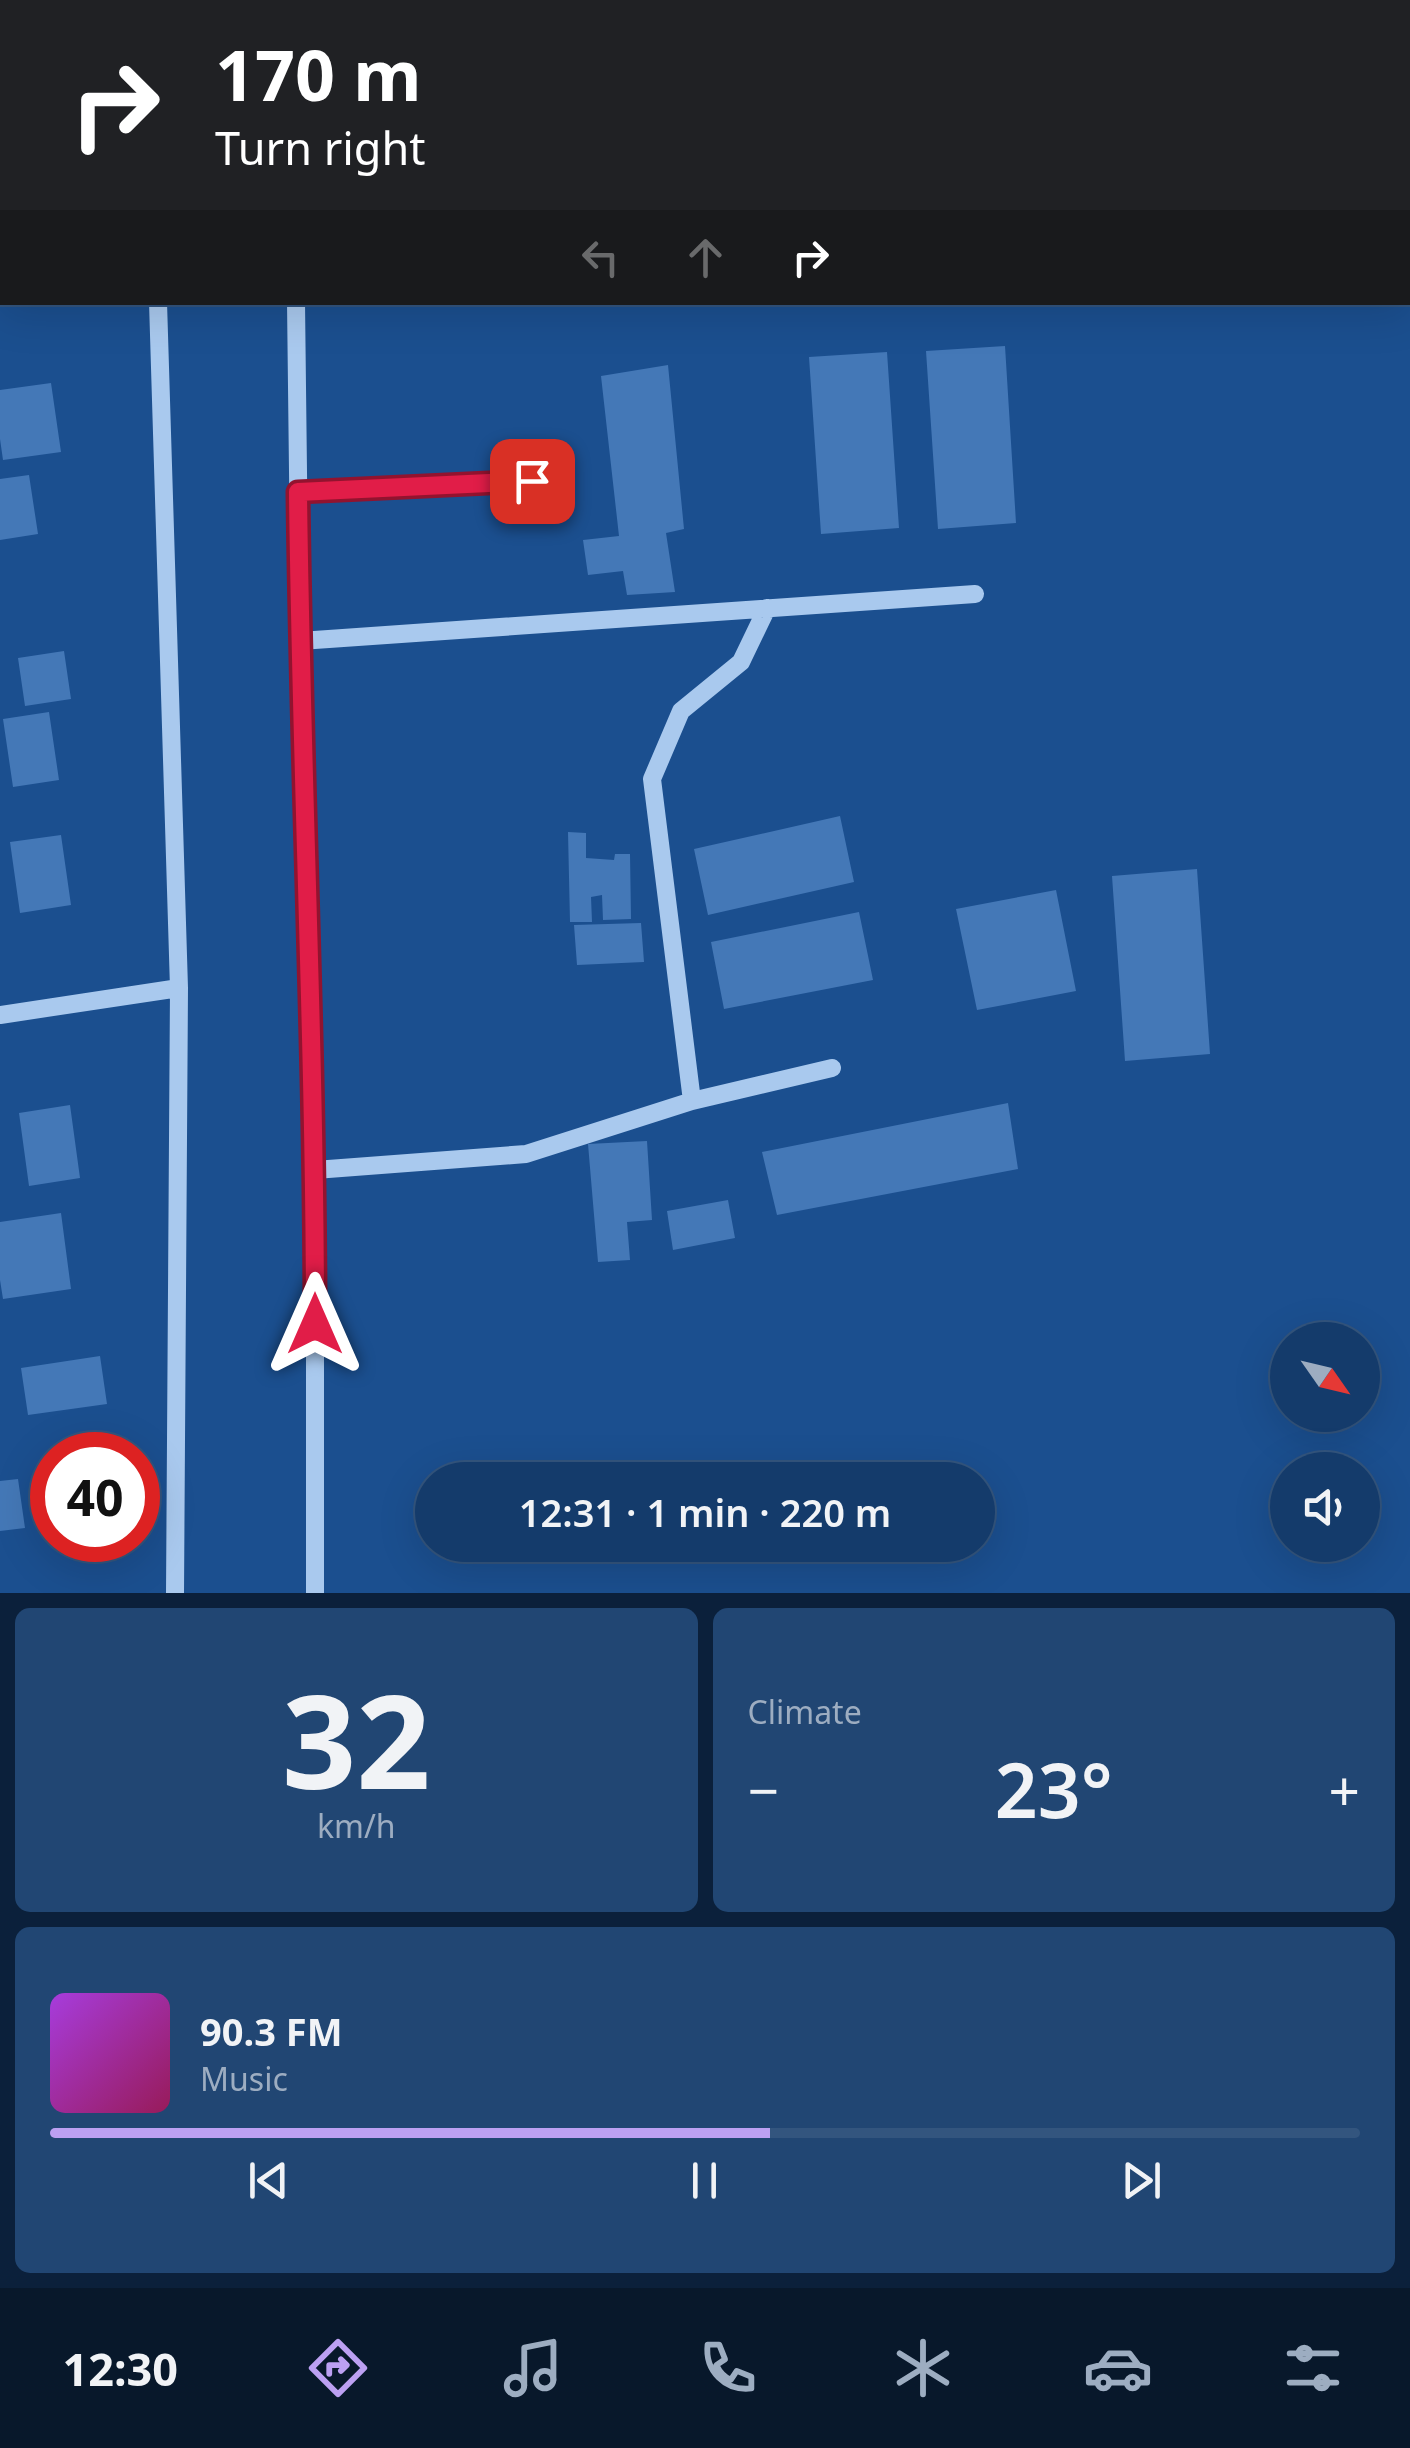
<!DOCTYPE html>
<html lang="en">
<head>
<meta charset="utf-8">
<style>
  body { margin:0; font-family:"Noto Sans",sans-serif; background:#214673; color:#f1f3f6; height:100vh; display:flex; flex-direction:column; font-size:38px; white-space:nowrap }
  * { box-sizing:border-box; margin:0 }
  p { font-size:32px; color:#9dadc1 }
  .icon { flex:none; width:55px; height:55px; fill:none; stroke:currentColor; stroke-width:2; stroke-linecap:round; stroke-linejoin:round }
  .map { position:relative; height:1593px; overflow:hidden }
  .details { display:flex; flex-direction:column; gap:15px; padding:15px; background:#0b203b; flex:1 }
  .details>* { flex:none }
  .top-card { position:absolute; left:0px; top:0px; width:1410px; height:305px; box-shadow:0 10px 40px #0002,0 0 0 2px #33557e; background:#202124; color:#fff; overflow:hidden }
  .needle { width:65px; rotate:124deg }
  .fabs { position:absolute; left:1270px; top:1322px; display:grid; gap:20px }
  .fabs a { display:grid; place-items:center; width:110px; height:110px; border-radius:50%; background:#143b6b; box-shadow:0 10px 40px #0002,0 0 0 2px #33557e; font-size:50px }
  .speed { position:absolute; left:30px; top:1432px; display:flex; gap:20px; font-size:50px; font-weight:700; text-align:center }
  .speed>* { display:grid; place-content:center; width:130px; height:130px; border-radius:50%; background:#143b6b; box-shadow:0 10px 40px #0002,0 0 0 2px #33557e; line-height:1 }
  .speed .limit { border:15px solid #d22; background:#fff; color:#111 }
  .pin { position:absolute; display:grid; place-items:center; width:85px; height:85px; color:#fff; margin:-42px; border-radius:20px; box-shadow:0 5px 15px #0006 }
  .me { position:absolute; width:110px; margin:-55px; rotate:0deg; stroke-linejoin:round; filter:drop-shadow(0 0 8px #0008) }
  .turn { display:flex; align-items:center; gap:35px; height:210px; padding:0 50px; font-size:45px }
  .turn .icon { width:130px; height:130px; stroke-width:2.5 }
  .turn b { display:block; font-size:70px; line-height:85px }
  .lanes { display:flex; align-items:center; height:95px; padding:0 50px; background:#0003; justify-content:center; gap:50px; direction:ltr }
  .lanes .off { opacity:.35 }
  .big { font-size:75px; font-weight:600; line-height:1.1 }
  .details .card { flex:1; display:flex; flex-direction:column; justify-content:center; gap:15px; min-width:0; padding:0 35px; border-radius:15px; background:#214673 }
  .details .dial { align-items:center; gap:0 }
  .dial b { font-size:130px; line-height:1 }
  .song { display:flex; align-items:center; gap:30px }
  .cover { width:120px; height:120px; border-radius:15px; background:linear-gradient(135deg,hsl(280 70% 55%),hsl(330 70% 35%)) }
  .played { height:10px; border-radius:5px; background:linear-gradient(90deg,#bca0f2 55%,#33557e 55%) }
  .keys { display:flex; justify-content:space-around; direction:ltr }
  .heat { display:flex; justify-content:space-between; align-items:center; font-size:55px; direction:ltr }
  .details .tiles { flex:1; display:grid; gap:15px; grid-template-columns:1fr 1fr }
  .card:last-child { grid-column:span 2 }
  .trip { position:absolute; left:415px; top:1462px; width:580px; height:100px; border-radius:50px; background:#143b6b; box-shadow:0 10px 40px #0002,0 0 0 2px #33557e; font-weight:600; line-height:100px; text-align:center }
  .tab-bar { display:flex; height:160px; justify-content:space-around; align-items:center; background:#08182b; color:#9dadc1 }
  .tab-bar .icon { width:70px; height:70px }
  .tab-bar .on { color:#bca0f2 }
  .tab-bar b { font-size:45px; color:#f1f3f6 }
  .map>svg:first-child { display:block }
  .building { fill:#4478b7 }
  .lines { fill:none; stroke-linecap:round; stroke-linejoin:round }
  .minor { stroke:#a9c9ee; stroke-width:18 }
  .route-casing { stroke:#92132f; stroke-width:25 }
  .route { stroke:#e11d48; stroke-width:18 }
</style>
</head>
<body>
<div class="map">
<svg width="1410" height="1593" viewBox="0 0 1410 1593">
  <rect width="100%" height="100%" fill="#1b4f8f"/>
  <!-- building -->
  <path class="building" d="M1005,346l11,177 -78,6 -12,-178z
    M887,352l12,176 -78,6 -12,-177z
    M668,365l16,164 -18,4 9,59 -48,3 -4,-24 -35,4 -5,-35 36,-4 -18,-160z
    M51,383l10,69 -58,8 -3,-21v-49z
    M29,475l9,59 -38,6v-61z
    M64,651l7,48 -46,7 -7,-48z
    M49,712l10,68 -46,7 -10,-68z
    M840,816l14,66 -146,33 -14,-66z
    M568,832l18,1v25l28,2 1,-6h15l1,65 -28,1 -1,-25 -11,2 1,25h-22z
    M61,835l10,70 -51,8 -10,-71z
    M1197,869l13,185 -85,7 -13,-185z
    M1056,890l20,101 -99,19 -21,-101z
    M859,912l14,68 -149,29 -13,-67z
    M641,923l3,39 -67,3 -3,-40z
    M1008,1103l10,66 -241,46 -15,-63z
    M70,1105l10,73 -51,8 -10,-73z
    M647,1141l5,79 -25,2 3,38 -32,2 -10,-118z
    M728,1200l7,38 -62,12 -6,-39z
    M61,1213l10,76 -68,10 -3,-19v-58z
    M100,1356l7,48 -79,11 -7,-47z
    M18,1479l7,49 -25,3v-50z"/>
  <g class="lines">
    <!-- minor -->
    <path class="minor" d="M126,0l1,2
      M290,0l1,2
      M0,286h2
      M158,302l21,686 -4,605
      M296,302l4,339 15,529v423
      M298,492l234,-11
      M767,608l-26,54 -60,49 -29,68 40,322 140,-33
      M300,641l675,-47
      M0,1015l179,-27
      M315,1170l211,-16 166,-53"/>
  </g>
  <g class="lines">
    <defs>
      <path id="route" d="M315,1324c0,-277 -14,-555 -17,-832l234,-11"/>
    </defs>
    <!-- route casing -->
    <use href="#route" class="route-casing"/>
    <!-- route -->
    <use href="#route" class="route"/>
  </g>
</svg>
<div class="fabs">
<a><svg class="needle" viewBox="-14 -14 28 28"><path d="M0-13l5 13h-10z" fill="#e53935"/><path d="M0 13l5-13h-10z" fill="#9dadc1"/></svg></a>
<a><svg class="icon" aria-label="sound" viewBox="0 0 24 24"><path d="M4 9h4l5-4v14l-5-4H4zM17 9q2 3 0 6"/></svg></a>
</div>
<div class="speed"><div class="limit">40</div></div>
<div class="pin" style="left:532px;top:481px;background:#d93025"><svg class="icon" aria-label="arrive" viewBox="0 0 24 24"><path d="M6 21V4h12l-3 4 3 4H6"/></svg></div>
<svg class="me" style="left:315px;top:1324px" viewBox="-20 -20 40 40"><path d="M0-17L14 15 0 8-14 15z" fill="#e11d48" stroke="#fff" stroke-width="4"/></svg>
<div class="trip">12:31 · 1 min · 220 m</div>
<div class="top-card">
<div class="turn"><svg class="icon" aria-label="right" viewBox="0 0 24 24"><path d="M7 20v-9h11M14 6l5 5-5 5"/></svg><div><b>170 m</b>Turn right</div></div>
<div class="lanes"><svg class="icon off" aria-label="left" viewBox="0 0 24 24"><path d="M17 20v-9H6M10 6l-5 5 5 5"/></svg><svg class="icon off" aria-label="ahead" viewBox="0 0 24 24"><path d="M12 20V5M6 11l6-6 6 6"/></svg><svg class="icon" aria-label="right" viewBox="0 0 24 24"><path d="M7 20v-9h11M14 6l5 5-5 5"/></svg></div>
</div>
</div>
<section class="details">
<div class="tiles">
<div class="card dial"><b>32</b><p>km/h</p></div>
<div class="card"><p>Climate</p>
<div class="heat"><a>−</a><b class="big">23°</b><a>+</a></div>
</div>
<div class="card">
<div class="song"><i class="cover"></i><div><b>90.3 FM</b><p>Music</p></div></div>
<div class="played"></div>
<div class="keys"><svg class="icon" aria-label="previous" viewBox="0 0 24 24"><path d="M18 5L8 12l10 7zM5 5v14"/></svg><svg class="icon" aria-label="pause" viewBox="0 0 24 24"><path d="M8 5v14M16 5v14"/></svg><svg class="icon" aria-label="next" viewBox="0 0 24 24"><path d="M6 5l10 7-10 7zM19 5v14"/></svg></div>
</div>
</div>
</section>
<nav class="tab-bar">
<b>12:30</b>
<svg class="icon on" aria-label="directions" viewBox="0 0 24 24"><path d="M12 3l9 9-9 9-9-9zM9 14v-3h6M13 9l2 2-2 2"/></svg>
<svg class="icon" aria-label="music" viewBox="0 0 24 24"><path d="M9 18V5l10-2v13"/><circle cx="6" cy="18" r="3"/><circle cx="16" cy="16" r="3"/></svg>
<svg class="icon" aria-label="phone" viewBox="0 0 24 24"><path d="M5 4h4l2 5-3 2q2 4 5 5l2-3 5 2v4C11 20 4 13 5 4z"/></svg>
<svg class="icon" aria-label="climate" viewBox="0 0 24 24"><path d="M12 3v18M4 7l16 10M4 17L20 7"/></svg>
<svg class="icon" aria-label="car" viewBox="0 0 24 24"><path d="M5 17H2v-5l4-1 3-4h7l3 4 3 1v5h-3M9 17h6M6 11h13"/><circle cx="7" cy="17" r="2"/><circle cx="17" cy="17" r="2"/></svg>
<svg class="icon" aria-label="filters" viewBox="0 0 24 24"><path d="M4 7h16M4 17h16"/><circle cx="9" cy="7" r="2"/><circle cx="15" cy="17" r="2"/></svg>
</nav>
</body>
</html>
